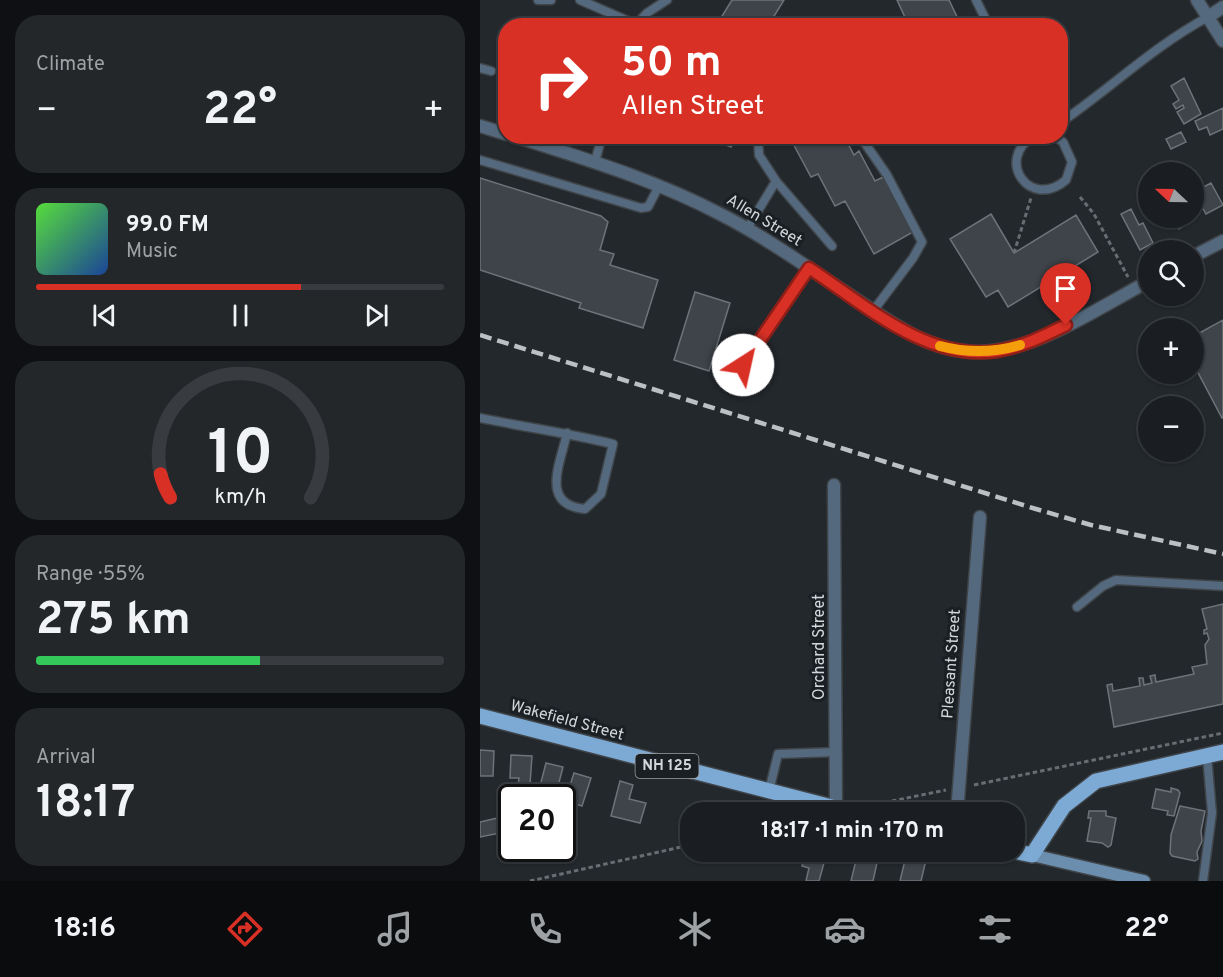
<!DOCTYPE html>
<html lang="en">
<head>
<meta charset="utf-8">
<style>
  body { margin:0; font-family:Overpass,sans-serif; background:#23272a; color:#f1f3f6; height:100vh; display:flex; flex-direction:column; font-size:22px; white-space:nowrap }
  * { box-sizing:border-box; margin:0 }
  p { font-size:20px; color:#9fa2a5 }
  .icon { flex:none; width:33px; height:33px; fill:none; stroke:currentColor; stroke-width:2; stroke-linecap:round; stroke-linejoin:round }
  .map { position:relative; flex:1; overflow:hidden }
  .details { display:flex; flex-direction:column; gap:15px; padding:15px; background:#0e1013; width:480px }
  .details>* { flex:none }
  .hud { position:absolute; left:18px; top:18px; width:570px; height:126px; border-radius:24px; box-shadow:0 2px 4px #0004,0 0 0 2px #383c40; background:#d93025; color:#fff; overflow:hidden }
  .needle { width:39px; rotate:292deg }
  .buttons { position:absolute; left:658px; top:162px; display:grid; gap:12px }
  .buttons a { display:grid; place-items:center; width:66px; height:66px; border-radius:50%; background:#1a1e22; box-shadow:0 2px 4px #0004,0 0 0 2px #383c40; font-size:30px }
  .speed { position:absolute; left:18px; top:784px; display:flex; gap:12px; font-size:30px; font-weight:700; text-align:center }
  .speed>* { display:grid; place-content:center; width:78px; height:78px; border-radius:50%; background:#1a1e22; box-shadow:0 2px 4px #0004,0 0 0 2px #383c40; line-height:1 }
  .speed .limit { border:3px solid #111; border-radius:9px; background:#fff; color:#111 }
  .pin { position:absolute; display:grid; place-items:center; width:51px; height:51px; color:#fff; margin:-62px -26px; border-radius:50% 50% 50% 0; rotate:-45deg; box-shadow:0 0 6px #0007 }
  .pin .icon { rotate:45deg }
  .me { position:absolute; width:66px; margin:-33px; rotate:35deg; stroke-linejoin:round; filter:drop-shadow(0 0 4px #0008) }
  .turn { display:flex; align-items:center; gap:21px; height:126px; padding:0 24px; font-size:27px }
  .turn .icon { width:78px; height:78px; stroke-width:2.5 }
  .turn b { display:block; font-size:42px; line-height:51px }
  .big { font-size:45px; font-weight:700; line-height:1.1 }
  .details .card { flex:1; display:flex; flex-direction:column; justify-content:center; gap:9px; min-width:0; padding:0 21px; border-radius:24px; background:#23272a }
  .details .dial { align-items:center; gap:0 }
  .dial svg { height:156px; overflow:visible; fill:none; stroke:#383c40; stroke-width:7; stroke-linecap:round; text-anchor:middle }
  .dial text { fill:#f1f3f6; stroke:none }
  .song { display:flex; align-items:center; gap:18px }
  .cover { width:72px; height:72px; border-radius:9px; background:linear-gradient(135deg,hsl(110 70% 55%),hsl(220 70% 35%)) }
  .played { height:6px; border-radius:3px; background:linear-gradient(90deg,#d93025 65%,#383c40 65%) }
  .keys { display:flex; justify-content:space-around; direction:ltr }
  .heat { display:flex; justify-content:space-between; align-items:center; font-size:33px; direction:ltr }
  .charge { height:9px; border-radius:4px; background:linear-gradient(90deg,#34c759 55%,#383c40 0) }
  .trip { position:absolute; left:200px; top:802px; width:345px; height:60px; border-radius:24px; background:#1a1e22; box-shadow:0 2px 4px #0004,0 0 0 2px #383c40; font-weight:700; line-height:60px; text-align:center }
  .dock { display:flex; height:96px; justify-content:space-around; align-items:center; background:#0a0c0e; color:#9fa2a5 }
  .dock .icon { width:42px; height:42px }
  .dock .on { color:#d93025 }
  .dock b { font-size:27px; color:#f1f3f6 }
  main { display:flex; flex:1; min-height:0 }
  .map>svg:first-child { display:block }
  .building { fill:#3f444a; stroke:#6d7379; stroke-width:1.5 }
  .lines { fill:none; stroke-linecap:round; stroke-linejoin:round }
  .service-casing { stroke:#3f4449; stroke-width:11 }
  .minor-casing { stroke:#3f4449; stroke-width:15 }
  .tertiary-casing { stroke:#3f4449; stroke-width:15 }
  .secondary-casing { stroke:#3f4449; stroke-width:15 }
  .primary-casing { stroke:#3f4449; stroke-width:18 }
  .path { stroke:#696d72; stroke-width:3; stroke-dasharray:4.5 3; stroke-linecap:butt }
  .service { stroke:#54697d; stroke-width:8 }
  .minor { stroke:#54697d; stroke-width:12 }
  .tertiary { stroke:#54697d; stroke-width:12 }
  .secondary { stroke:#6b8eae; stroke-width:12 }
  .primary { stroke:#7daad4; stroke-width:15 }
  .rail { stroke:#bcbfc3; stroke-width:4.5; stroke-dasharray:12 6; stroke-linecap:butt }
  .route-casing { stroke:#8d1f18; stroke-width:15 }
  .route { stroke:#d93025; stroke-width:10 }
  .slow { stroke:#f59e0b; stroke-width:10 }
  .labels { text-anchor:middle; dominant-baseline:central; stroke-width:6; stroke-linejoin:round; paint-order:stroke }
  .shield { fill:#191f23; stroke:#9b9fa3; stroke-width:1.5 }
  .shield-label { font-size:15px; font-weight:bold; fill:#d3d6da }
  .street-label { font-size:16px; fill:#d3d6da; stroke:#191f23 }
</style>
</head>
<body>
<main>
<section class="details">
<div class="card"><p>Climate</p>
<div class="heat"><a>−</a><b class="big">22°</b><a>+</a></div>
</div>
<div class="card">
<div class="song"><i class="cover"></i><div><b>99.0 FM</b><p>Music</p></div></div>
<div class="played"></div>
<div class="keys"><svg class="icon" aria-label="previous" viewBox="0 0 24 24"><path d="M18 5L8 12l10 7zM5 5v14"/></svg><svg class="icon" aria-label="pause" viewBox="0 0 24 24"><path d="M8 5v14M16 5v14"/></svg><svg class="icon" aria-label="next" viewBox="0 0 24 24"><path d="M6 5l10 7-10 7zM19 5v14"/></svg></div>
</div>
<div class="card dial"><svg viewBox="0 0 100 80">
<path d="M14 69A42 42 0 1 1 86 69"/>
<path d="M14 69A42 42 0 0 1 9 57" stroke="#d93025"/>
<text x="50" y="56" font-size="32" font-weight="700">10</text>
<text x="50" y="72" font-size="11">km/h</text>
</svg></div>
<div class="card"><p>Range · 55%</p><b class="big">275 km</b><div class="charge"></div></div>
<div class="card"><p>Arrival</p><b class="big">18:17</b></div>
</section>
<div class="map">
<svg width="743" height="881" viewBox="0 0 743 881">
  <rect width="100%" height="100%" fill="#23282d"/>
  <!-- building -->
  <path class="building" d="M252,0h52l-16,26h-32l-14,-10z
    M417,0h52l12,25 -52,1z
    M704,78l17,36 -17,10 -7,-12 7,-4 -1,-3 -7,4 -3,-5 6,-4 -8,-14z
    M743,108v21l-13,6 -3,-8 -8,3 -4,-9z
    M701,132l5,10 -15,7 -5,-10z
    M224,136h31l-4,11z
    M309,136h55l10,19 5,-4 16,30 8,-4 30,55 -39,22 -29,-53 -10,5 -17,-32 -7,3z
    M0,178l121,38 7,6 -8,28 14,4 -4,11 48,15 -15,48 -64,-20 2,-5 -101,-33z
    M731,183l12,22 -17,9 -12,-22z
    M651,209l8,16 4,-2 10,20 -13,7 -19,-36z
    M511,214l23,39 62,-38 22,37 -90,55 -10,-17 -12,7 -36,-58z
    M693,218h20l1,2 -15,9z
    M215,292l35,11 -21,68 -35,-11z
    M743,320v97l-1,1 -28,-53v-29z
    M743,604v100l-109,23 -7,-42 5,-1 1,7 27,-5 -1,-8h4l1,7 8,-2 -2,-7 5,-1 1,7 38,-8 -2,-7 15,-3 -2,-19 4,-6 -2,-6 -3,1v-4l3,-1 -5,-20z
    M0,750l14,1 -1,25h-13z
    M31,755l21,1 -3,42h-15v-12h4l1,-8h-9z
    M66,763l17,4 -6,23 -17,-4z
    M94,773l17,5 -9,28 -17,-5z
    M140,781l13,4 -4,14 17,4 -6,20 -29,-7z
    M691,788l7,2 2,3 -6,23 -7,-1 1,-4 -16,-3 4,-19 15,3z
    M700,806l25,5 -4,20 1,10 -5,11 1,7 -3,2 -23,-5 -2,-3 1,-18z
    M609,811h17v5l10,2 -5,27 -3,2 -6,-4 -15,-2 4,-23h-3z
    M22,817l3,15 -25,5v-15z
    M326,852h21l-8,29h-13l3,-13 -7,-2z
    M378,852l21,2 -6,27h-22z
    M426,856l20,4 -5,21h-21z"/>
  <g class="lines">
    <defs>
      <path id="service" d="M58,0h13
        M100,0l55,24
        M496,0l13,26
        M155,26l12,-13 20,-13
        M0,68l11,3
        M580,123c51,-35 94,-77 148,-106
        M380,136l27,39 35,67 -9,16 -40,53
        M554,136c-40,23 -4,75 32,44l6,-18 -9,-20 -9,-6
        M0,160l161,48 7,-1 11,-21
        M115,162l7,-26
        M296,181l56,65
        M267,229l29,-48 -17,-26 -1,-19
        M263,365l66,-97
        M0,418c44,9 88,15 133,26l-12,50 -16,15c-46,-4 -24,-47 -18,-76
        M597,607l26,-21 13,-6 107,6
        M289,791l9,-37 59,-2
        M723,881l9,-68 -5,-57"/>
      <path id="minor" d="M728,17l15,-10
        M0,126l26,8
        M34,136c71,23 142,44 208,79 43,22 82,50 123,77 40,26 80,59 130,60 59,1 123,-44 174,-71
        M714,256l29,-15
        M354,485l2,324
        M477,813l23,-296"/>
      <path id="tertiary" d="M717,0l26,41"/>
      <path id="secondary" d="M552,855l112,26"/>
      <path id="primary" d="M0,716l375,97
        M534,851l18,4 32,-49 32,-25 127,-29"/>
    </defs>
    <!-- service casing -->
    <use href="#service" class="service-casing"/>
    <!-- minor casing -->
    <use href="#minor" class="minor-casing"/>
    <!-- tertiary casing -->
    <use href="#tertiary" class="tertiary-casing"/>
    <!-- secondary casing -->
    <use href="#secondary" class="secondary-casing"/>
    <!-- primary casing -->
    <use href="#primary" class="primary-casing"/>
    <!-- path -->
    <path class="path" d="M600,197l14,17 34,63
      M534,253l17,-55
      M494,785l249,-52
      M412,801l54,-11
      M50,881l160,-36"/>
    <!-- service -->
    <use href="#service" class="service"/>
    <!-- minor -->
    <use href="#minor" class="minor"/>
    <!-- tertiary -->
    <use href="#tertiary" class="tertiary"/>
    <!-- secondary -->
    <use href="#secondary" class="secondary"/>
    <!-- primary -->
    <use href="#primary" class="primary"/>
    <!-- rail -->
    <path class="rail" d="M0,335l556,174 55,16 132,29"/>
  </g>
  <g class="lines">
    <defs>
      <path id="route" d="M263,365l66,-97c55,36 118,94 188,83 25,-4 47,-15 69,-26"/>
    </defs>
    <!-- route casing -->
    <use href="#route" class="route-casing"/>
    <!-- route -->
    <use href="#route" class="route"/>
    <!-- slow -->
    <path class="slow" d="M460,346c27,7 53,7 80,-1"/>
  </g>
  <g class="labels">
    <!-- shield labels -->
    <rect class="shield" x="155.5" y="754" width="63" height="24" rx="4.5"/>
    <g class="shield-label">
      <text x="187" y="766">NH 125</text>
    </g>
    <!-- street labels -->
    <g class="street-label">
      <text transform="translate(284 221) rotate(31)">Allen Street</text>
      <text transform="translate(340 647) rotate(-90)">Orchard Street</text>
      <text transform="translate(472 664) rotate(-86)">Pleasant Street</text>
      <text transform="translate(87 721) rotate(15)">Wakefield Street</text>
    </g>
  </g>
</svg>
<div class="buttons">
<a><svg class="needle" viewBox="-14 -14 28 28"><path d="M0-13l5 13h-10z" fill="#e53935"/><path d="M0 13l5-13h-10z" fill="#9fa2a5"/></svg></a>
<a><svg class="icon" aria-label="search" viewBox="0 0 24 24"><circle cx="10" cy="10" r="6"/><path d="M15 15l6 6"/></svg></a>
<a>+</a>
<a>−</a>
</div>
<div class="speed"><div class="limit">20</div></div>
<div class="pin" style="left:586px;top:325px;background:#d93025"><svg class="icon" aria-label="arrive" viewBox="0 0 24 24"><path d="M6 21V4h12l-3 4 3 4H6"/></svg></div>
<svg class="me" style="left:263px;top:365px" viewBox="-20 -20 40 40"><circle r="19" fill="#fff"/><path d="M0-13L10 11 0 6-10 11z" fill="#d93025"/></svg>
<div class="trip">18:17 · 1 min · 170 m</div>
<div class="hud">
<div class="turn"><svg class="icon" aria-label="right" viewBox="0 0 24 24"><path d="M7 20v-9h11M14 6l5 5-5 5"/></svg><div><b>50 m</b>Allen Street</div></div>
</div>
</div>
</main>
<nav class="dock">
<b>18:16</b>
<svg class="icon on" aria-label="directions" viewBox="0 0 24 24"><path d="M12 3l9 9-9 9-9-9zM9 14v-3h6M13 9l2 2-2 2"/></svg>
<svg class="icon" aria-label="music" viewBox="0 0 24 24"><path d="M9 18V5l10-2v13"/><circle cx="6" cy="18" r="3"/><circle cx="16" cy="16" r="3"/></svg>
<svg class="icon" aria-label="phone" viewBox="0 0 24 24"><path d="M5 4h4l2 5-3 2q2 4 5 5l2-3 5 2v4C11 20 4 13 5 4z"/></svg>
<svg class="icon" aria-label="climate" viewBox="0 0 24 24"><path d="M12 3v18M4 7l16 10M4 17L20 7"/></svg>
<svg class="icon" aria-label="car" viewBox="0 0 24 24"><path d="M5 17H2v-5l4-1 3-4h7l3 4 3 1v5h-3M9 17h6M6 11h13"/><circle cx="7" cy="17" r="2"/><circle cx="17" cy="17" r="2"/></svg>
<svg class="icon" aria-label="filters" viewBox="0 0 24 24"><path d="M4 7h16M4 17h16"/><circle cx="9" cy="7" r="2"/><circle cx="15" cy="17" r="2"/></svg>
<b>22°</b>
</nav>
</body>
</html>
